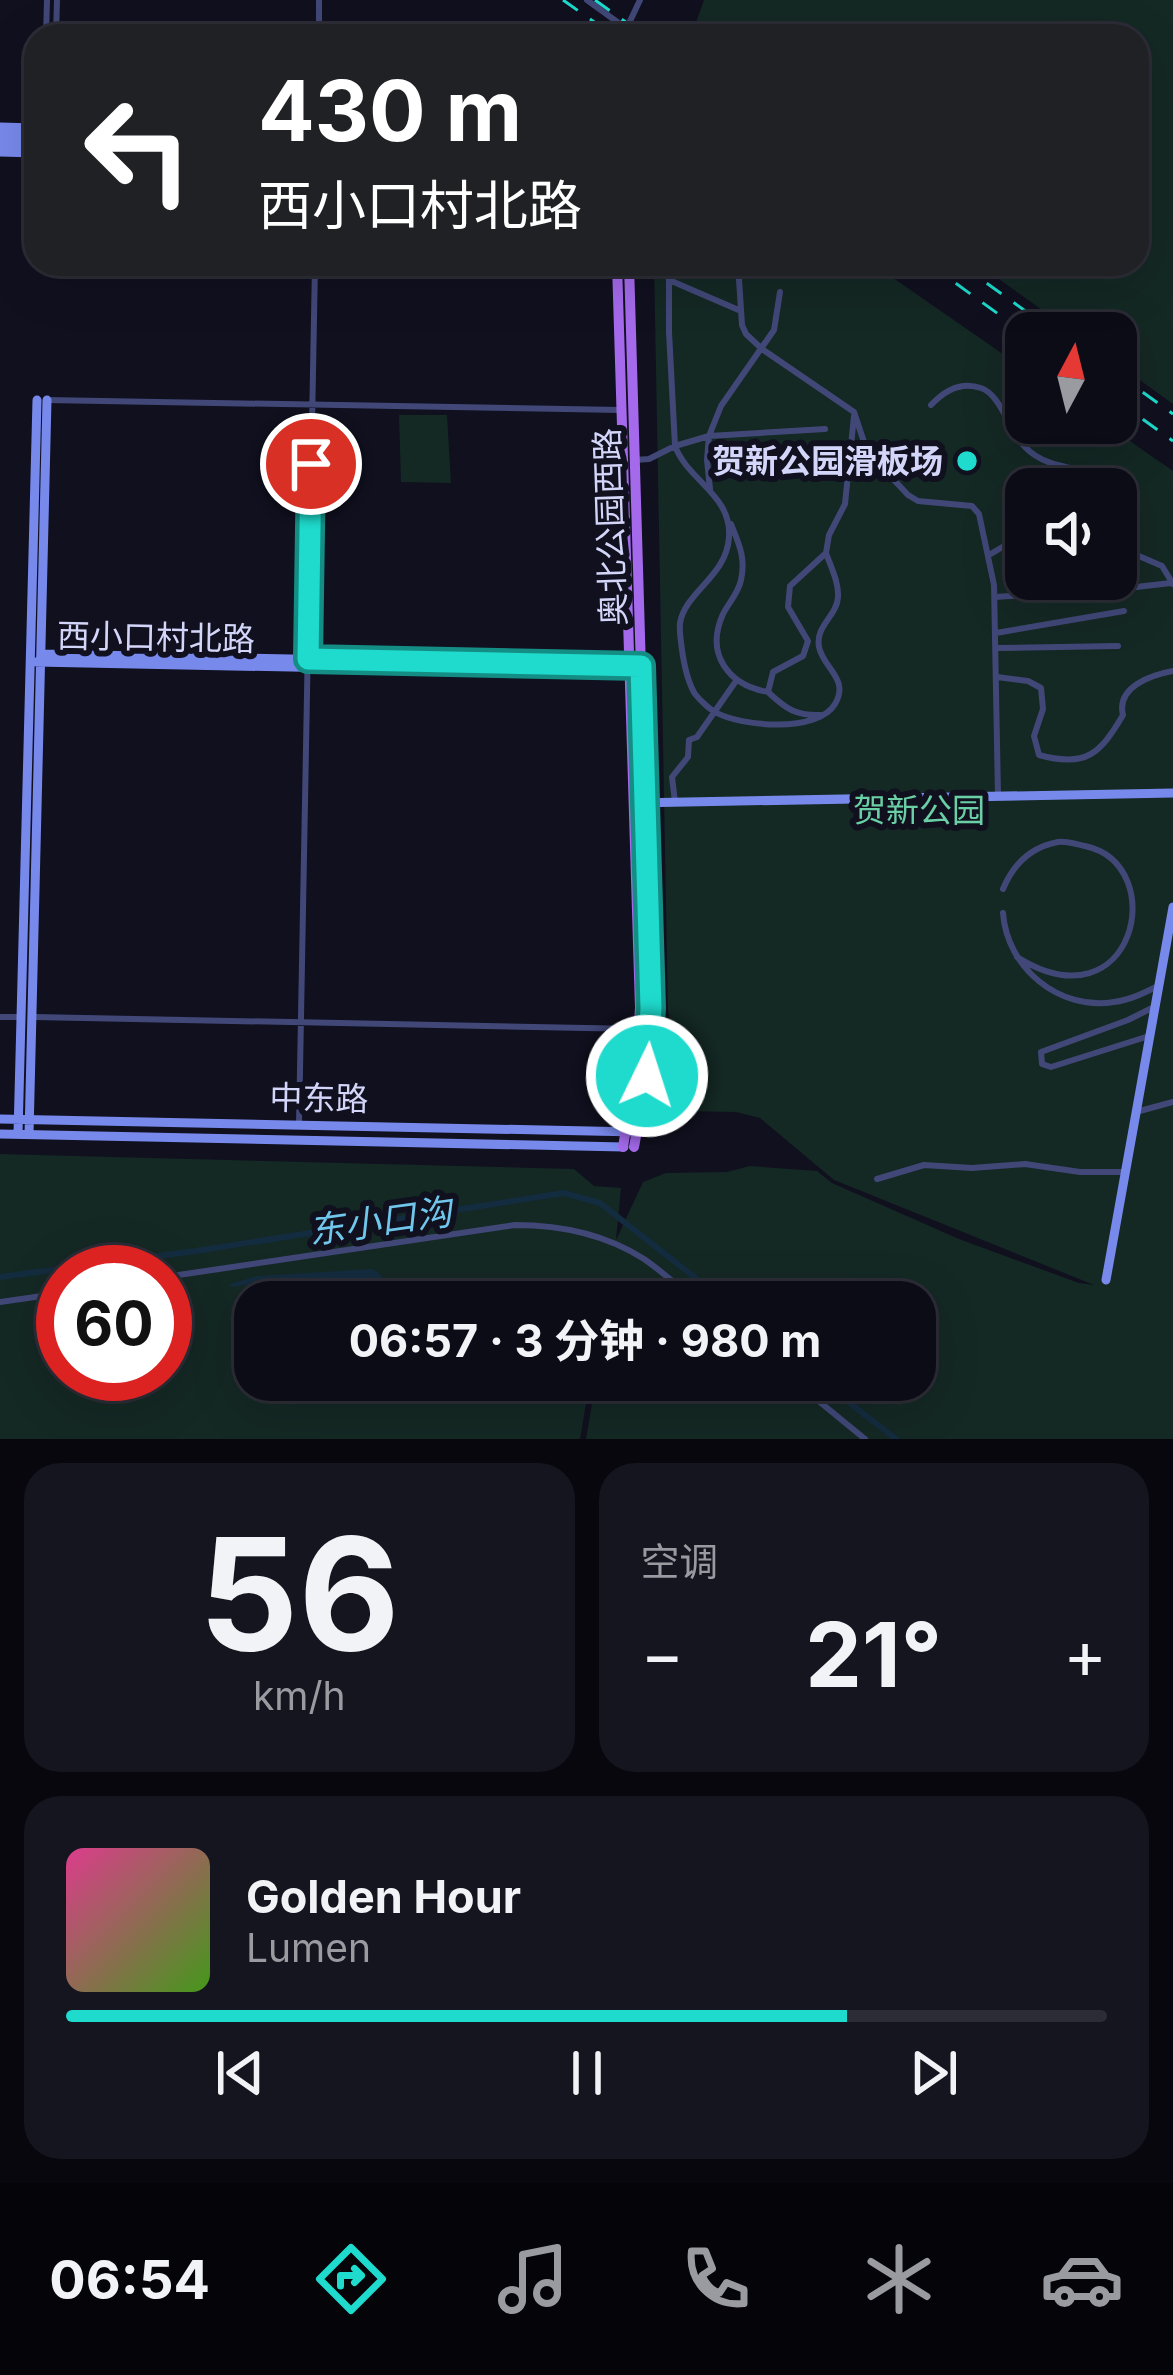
<!DOCTYPE html>
<html lang="zh">
<head>
<meta charset="utf-8">
<style>
  body { margin:0; font-family:Inter,"Noto Sans SC",sans-serif; background:#151520; color:#f1f3f6; height:100vh; display:flex; flex-direction:column; font-size:45px; white-space:nowrap }
  * { box-sizing:border-box; margin:0 }
  p { font-size:39px; color:#9a9ba1 }
  .icon { flex:none; width:66px; height:66px; fill:none; stroke:currentColor; stroke-width:2; stroke-linecap:round; stroke-linejoin:round }
  .map { position:relative; height:1439px; overflow:hidden }
  .sheet { display:flex; flex-direction:column; gap:24px; padding:24px; background:#07070d; flex:1 }
  .sheet>* { flex:none }
  .guide { position:absolute; left:24px; top:24px; width:1125px; height:252px; border-radius:36px; box-shadow:0 12px 48px #0002,0 0 0 3px #2c2c36; background:#202124; color:#fff; overflow:hidden }
  .needle { width:78px; rotate:7deg }
  .controls { position:absolute; left:1005px; top:312px; display:grid; gap:24px }
  .controls a { display:grid; place-items:center; width:132px; height:132px; border-radius:24px; background:#0c0c17; box-shadow:0 12px 48px #0002,0 0 0 3px #2c2c36; font-size:60px }
  .speed { position:absolute; left:36px; top:1245px; display:flex; gap:24px; font-size:60px; font-weight:700; text-align:center }
  .speed>* { display:grid; place-content:center; width:156px; height:156px; border-radius:50%; background:#0c0c17; box-shadow:0 12px 48px #0002,0 0 0 3px #2c2c36; line-height:1 }
  .speed .limit { border:18px solid #d22; background:#fff; color:#111 }
  .pin { position:absolute; display:grid; place-items:center; width:102px; height:102px; color:#fff; margin:-51px; border:6px solid #fff; border-radius:50%; box-shadow:0 3px 12px #0007 }
  .me { position:absolute; width:132px; margin:-66px; rotate:4deg; stroke-linejoin:round; filter:drop-shadow(0 0 9px #0008) }
  .turn { display:flex; align-items:center; gap:42px; height:252px; padding:0 36px; font-size:54px }
  .turn .icon { width:156px; height:156px; stroke-width:2.5 }
  .turn b { display:block; font-size:84px; line-height:102px }
  .big { font-size:90px; font-weight:700; line-height:1.1 }
  .sheet .widget { flex:1; display:flex; flex-direction:column; justify-content:center; gap:18px; min-width:0; padding:0 42px; border-radius:36px; background:#151520 }
  .sheet .dial { align-items:center; gap:0 }
  .dial b { font-size:156px; line-height:1 }
  .song { display:flex; align-items:center; gap:36px }
  .cover { width:144px; height:144px; border-radius:18px; background:linear-gradient(135deg,hsl(330 70% 55%),hsl(100 70% 35%)) }
  .played { height:12px; border-radius:6px; background:linear-gradient(90deg,#1edbcd 75%,#2c2c36 75%) }
  .keys { display:flex; justify-content:space-around; direction:ltr }
  .heat { display:flex; justify-content:space-between; align-items:center; font-size:66px; direction:ltr }
  .sheet .tiles { flex:1; display:grid; gap:24px; grid-template-columns:1fr 1fr }
  .widget:last-child { grid-column:span 2 }
  .trip { position:absolute; left:234px; top:1281px; width:702px; height:120px; border-radius:36px; background:#0c0c17; box-shadow:0 12px 48px #0002,0 0 0 3px #2c2c36; font-weight:700; line-height:120px; text-align:center }
  .menu { display:flex; height:192px; justify-content:space-around; align-items:center; background:#050509; color:#9a9ba1 }
  .menu .icon { width:84px; height:84px }
  .menu .current { color:#1edbcd }
  .menu b { font-size:54px; color:#f1f3f6 }
  .map>svg:first-child { display:block }
  .green { fill:#142824; fill-rule:evenodd }
  .water { fill:#142c3f }
  .lines { fill:none; stroke-linecap:round; stroke-linejoin:round }
  .canal { stroke:#142c3f; stroke-width:6 }
  .street { stroke:#414878; stroke-width:6 }
  .secondary { stroke:#7889ec; stroke-width:9 }
  .primary { stroke:#a46aeb; stroke-width:10 }
  .rail { stroke:#1edbcd; stroke-width:3; stroke-dasharray:18 15; stroke-linecap:butt }
  .route-casing { stroke:#148e85; stroke-width:30 }
  .route { stroke:#1edbcd; stroke-width:21 }
  .poi-dot { fill:#1edbcd; stroke:#10101f; stroke-width:4.5 }
  .labels { text-anchor:middle; dominant-baseline:central; stroke-width:12; stroke-linejoin:round; paint-order:stroke }
  .poi-label { font-size:33px; font-weight:bold; fill:#d4d6f9; stroke:#10101f; text-anchor:end }
  .street-label { font-size:33px; fill:#d4d6f9; stroke:#10101f }
  .park-label { font-size:33px; fill:#6acfa4; stroke:#10101f }
  .water-label { font-size:36px; font-style:italic; fill:#70c7eb; stroke:#10101f }
</style>
</head>
<body>
<div class="map">
<svg width="1173" height="1439" viewBox="0 0 1173 1439">
  <rect width="100%" height="100%" fill="#10101f"/>
  <!-- green -->
  <path class="green" d="M704,0h469v404l-57,-41v-30h-42l-96,-69h159v-228h-446z
    M654,264h219l153,106v53h78l69,48v968h-587l10,-59h319v-78h-308l1,-18 -4,18h-349v78h335l-10,59h-580v-285l574,15 20,17 27,2 -5,52 27,-58 23,-9 61,-1 23,-6 67,5 15,12 127,56 120,44 15,2 -260,-105 -74,-62 -24,-6 -53,-1 -15,-17 6,-57 -6,-26zM1026,489h90v90h-90zM63,1272h102v102h-102z
    M399,415h48l4,68 -50,-1z"/>
  <!-- water -->
  <path class="water" d="M372,1269c13,4 16,23 27,33l-28,-4 -19,2 -15,-5 -12,7h-15v-7c-15,-2 -29,7 -43,7l-6,-19 -30,4 -1,-3 27,-8z"/>
  <g class="lines">
    <!-- canal -->
    <path class="canal" d="M0,1277l196,-26 368,-58 36,10 126,99
      M820,1380l76,59"/>
    <!-- street -->
    <path class="street" d="M587,0l40,29
      M46,36l1,-36
      M56,36l1,-36
      M319,36v-36
      M623,36l17,-36
      M669,264v68l6,114c13,35 57,49 54,91 -2,39 -44,55 -49,86 -1,8 1,18 2,27 2,14 5,31 13,44 4,5 14,15 20,18 26,15 103,21 120,-8 15,-25 -12,-36 -16,-57 -4,-21 18,-31 19,-50 1,-14 -7,-30 -12,-44
      M738,264l4,61 4,9 16,15 92,63 13,39 41,44 10,6 54,5 7,8 15,71 4,211
      M669,280l72,31
      M46,400l575,10
      M931,405c13,-14 30,-24 50,-17 19,6 29,43 44,59 29,31 82,14 107,49v57l30,13 11,18
      M635,460l14,-1 26,-13 34,-10 116,-7
      M710,489l-3,-29 2,-24 12,-30 53,-76 6,-38
      M731,524c8,20 15,34 10,56 -3,14 -12,22 -18,34 -18,40 5,71 45,78
      M989,555l37,-22
      M995,597l115,-7 61,-7
      M996,633l128,-22
      M996,648l122,-2
      M997,677l31,4 13,7 2,21 -9,27 5,19c47,13 61,-1 84,-40 -7,-28 28,-40 50,-44
      M821,715c-25,1 -35,-6 -53,-23l5,-20 30,-16 5,-15 -20,-34 2,-21 36,-33 3,-18 16,-31 9,-88
      M675,802l-3,-25 16,-20 1,-17 8,-3 39,-56
      M1003,889c10,-24 28,-42 55,-47 8,-1 18,2 27,4 87,19 49,184 -68,111
      M1003,913c4,55 56,98 111,89 16,-2 30,-9 44,-16
      M0,1017h20
      M34,1017l604,12
      M1149,1036l-98,31 -9,-3 -1,-12 87,-32 26,-13
      M1136,1112l37,-10
      M299,1124l16,-860
      M877,1179l47,-14 48,3 53,-4 55,8h45
      M165,1277l350,-52c45,0 90,9 129,34 19,13 36,29 53,43
      M0,1302l63,-9
      M793,1380l72,59"/>
    <!-- secondary -->
    <path class="secondary" d="M0,127l36,1
      M0,135l36,1
      M0,143l36,1
      M0,152l36,1
      M41,654l600,12
      M36,662l601,12
      M634,803l539,-10
      M0,1119l637,13
      M0,1134l624,13
      M18,1134l19,-734
      M29,1134l18,-734
      M1106,1280l67,-373"/>
    <!-- primary -->
    <path class="primary" d="M617,264l23,744 -5,66 -12,73
      M629,264l22,744 -4,68 -13,71"/>
    <!-- rail -->
    <path class="rail" d="M563,0l51,36
      M595,0l50,36
      M929,264l97,70
      M960,264l96,69
      M1116,373l57,41
      M1116,400l57,41"/>
  </g>
  <g class="lines">
    <defs>
      <path id="route" d="M311,464l-3,195 333,7 10,342 -4,68"/>
    </defs>
    <!-- route casing -->
    <use href="#route" class="route-casing"/>
    <!-- route -->
    <use href="#route" class="route"/>
  </g>
  <!-- markers -->
  <circle class="poi-dot" cx="967" cy="461" r="12"/>
  <g class="labels">
    <!-- poi labels -->
    <g class="poi-label">
      <text x="943" y="461">贺新公园滑板场</text>
    </g>
    <!-- street labels -->
    <g class="street-label">
      <text transform="translate(610 527) rotate(-92)">奥北公园西路</text>
      <text transform="translate(156 637) rotate(1)">西小口村北路</text>
      <text transform="translate(319 1098) rotate(1)">中东路</text>
    </g>
    <!-- park labels -->
    <g class="park-label">
      <text x="919" y="810">贺新公园</text>
    </g>
    <!-- water labels -->
    <g class="water-label">
      <text transform="translate(380 1221) rotate(-8)">东小口沟</text>
    </g>
  </g>
</svg>
<div class="controls">
<a><svg class="needle" viewBox="-14 -14 28 28"><path d="M0-13l5 13h-10z" fill="#e53935"/><path d="M0 13l5-13h-10z" fill="#9a9ba1"/></svg></a>
<a><svg class="icon" aria-label="sound" viewBox="0 0 24 24"><path d="M4 9h4l5-4v14l-5-4H4zM17 9q2 3 0 6"/></svg></a>
</div>
<div class="speed"><div class="limit">60</div></div>
<div class="pin" style="left:311px;top:464px;background:#d93025"><svg class="icon" aria-label="arrive" viewBox="0 0 24 24"><path d="M6 21V4h12l-3 4 3 4H6"/></svg></div>
<svg class="me" style="left:647px;top:1076px" viewBox="-20 -20 40 40"><circle r="17" fill="#1edbcd" stroke="#fff" stroke-width="3"/><path d="M0-11L8 9 0 5-8 9z" fill="#fff"/></svg>
<div class="trip">06:57 · 3 分钟 · 980 m</div>
<div class="guide">
<div class="turn"><svg class="icon" aria-label="left" viewBox="0 0 24 24"><path d="M17 20v-9H6M10 6l-5 5 5 5"/></svg><div><b>430 m</b>西小口村北路</div></div>
</div>
</div>
<section class="sheet">
<div class="tiles">
<div class="widget dial"><b>56</b><p>km/h</p></div>
<div class="widget"><p>空调</p>
<div class="heat"><a>−</a><b class="big">21°</b><a>+</a></div>
</div>
<div class="widget">
<div class="song"><i class="cover"></i><div><b>Golden Hour</b><p>Lumen</p></div></div>
<div class="played"></div>
<div class="keys"><svg class="icon" aria-label="previous" viewBox="0 0 24 24"><path d="M18 5L8 12l10 7zM5 5v14"/></svg><svg class="icon" aria-label="pause" viewBox="0 0 24 24"><path d="M8 5v14M16 5v14"/></svg><svg class="icon" aria-label="next" viewBox="0 0 24 24"><path d="M6 5l10 7-10 7zM19 5v14"/></svg></div>
</div>
</div>
</section>
<nav class="menu">
<b>06:54</b>
<svg class="icon current" aria-label="directions" viewBox="0 0 24 24"><path d="M12 3l9 9-9 9-9-9zM9 14v-3h6M13 9l2 2-2 2"/></svg>
<svg class="icon" aria-label="music" viewBox="0 0 24 24"><path d="M9 18V5l10-2v13"/><circle cx="6" cy="18" r="3"/><circle cx="16" cy="16" r="3"/></svg>
<svg class="icon" aria-label="phone" viewBox="0 0 24 24"><path d="M5 4h4l2 5-3 2q2 4 5 5l2-3 5 2v4C11 20 4 13 5 4z"/></svg>
<svg class="icon" aria-label="climate" viewBox="0 0 24 24"><path d="M12 3v18M4 7l16 10M4 17L20 7"/></svg>
<svg class="icon" aria-label="car" viewBox="0 0 24 24"><path d="M5 17H2v-5l4-1 3-4h7l3 4 3 1v5h-3M9 17h6M6 11h13"/><circle cx="7" cy="17" r="2"/><circle cx="17" cy="17" r="2"/></svg>
</nav>
</body>
</html>
